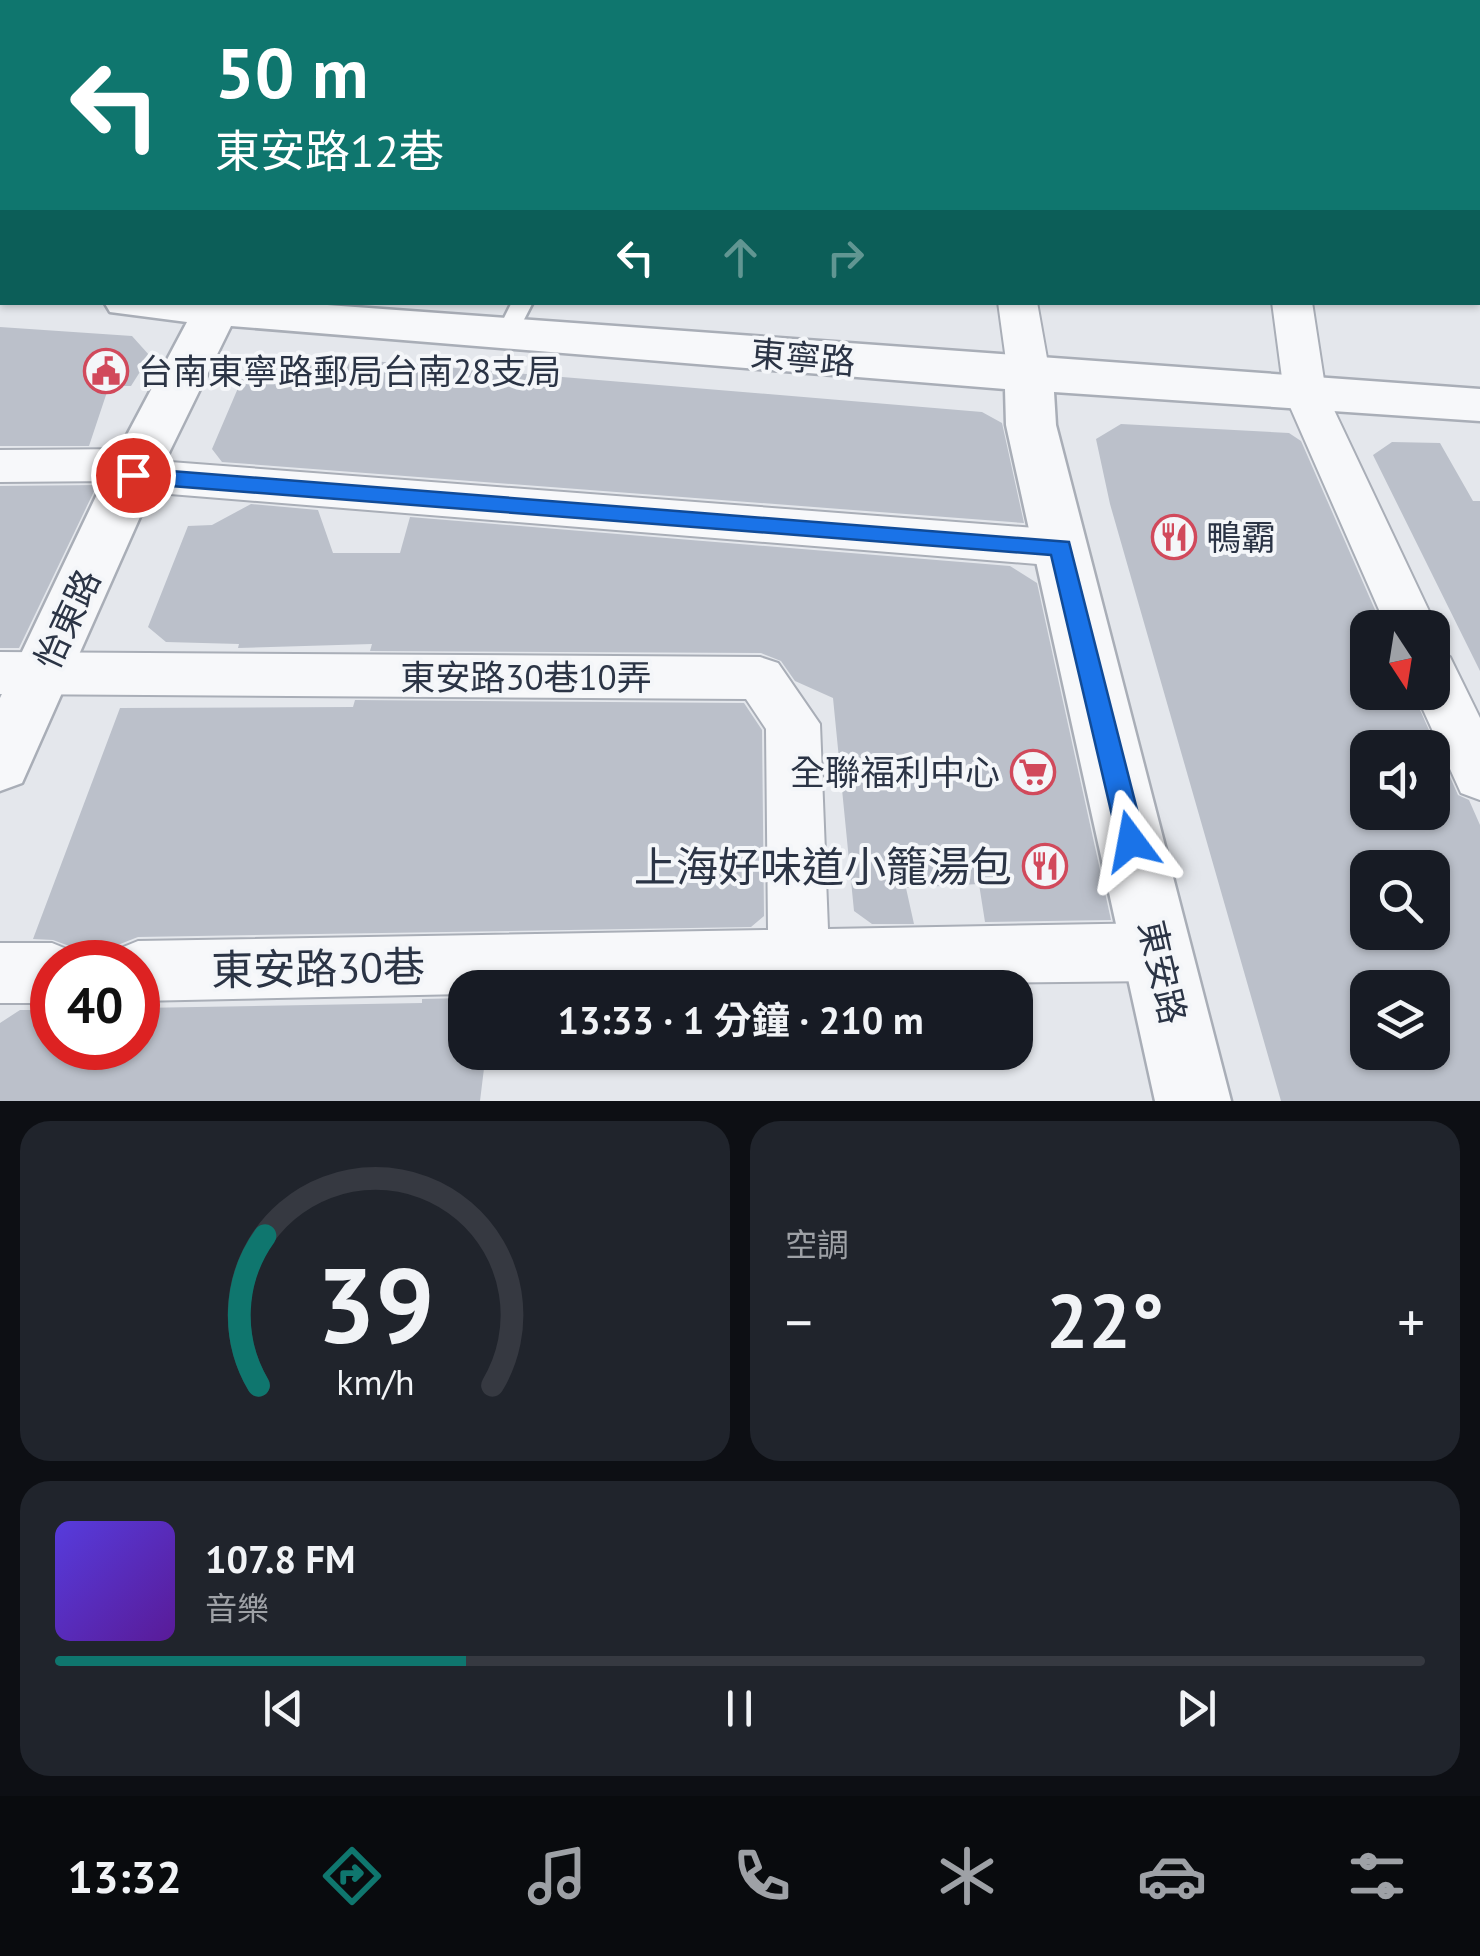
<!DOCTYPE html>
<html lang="zh-TW">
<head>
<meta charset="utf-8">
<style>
  body { margin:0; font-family:"PT Sans","Noto Sans TC",sans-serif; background:#20242c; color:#f1f3f6; height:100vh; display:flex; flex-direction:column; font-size:38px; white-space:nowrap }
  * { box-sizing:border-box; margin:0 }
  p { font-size:32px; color:#9ea1a6 }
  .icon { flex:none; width:55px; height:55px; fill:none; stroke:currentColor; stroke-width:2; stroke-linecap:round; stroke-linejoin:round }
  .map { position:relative; height:1101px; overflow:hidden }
  .sheet { display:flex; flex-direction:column; gap:20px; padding:20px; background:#0d0f14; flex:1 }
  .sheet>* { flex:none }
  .top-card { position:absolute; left:0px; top:0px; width:1480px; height:305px; box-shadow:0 2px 8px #0004; background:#0f766e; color:#fff; overflow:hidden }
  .needle { width:65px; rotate:168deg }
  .buttons { position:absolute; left:1350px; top:610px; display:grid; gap:20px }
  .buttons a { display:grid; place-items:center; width:100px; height:100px; border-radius:20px; background:#171b24; box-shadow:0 2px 8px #0004; font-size:50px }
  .speed { position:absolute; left:30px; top:940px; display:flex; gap:20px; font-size:50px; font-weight:700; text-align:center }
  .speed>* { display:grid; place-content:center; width:130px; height:130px; border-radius:50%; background:#171b24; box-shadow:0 2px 8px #0004; line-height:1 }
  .speed .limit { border:15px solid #d22; background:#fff; color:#111 }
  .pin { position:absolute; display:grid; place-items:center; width:85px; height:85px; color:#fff; margin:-42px; border:5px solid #fff; border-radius:50%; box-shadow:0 2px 10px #0007 }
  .me { position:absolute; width:110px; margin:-55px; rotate:347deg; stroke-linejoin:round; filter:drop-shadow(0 0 8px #0008) }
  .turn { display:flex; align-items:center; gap:35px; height:210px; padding:0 50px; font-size:45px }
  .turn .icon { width:130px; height:130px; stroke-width:2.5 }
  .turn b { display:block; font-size:70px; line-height:85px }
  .lanes { display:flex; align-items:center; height:95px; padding:0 50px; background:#0003; justify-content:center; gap:50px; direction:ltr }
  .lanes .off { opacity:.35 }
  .big { font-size:75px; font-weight:700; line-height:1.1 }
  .sheet .tile { flex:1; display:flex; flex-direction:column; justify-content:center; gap:15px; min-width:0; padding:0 35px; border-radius:30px; background:#20242c }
  .sheet .dial { align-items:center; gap:0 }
  .dial svg { height:260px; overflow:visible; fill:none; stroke:#363941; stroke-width:7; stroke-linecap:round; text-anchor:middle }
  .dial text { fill:#f1f3f6; stroke:none }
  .song { display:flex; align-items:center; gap:30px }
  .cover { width:120px; height:120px; border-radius:15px; background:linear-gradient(135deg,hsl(250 70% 55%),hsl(270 70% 35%)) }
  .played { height:10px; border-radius:5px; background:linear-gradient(90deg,#0f766e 30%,#363941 30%) }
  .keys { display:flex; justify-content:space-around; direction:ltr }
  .heat { display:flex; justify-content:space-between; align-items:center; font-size:55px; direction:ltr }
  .sheet .tiles { flex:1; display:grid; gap:20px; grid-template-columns:1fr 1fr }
  .tile:last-child { grid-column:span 2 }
  .trip { position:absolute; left:448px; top:970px; width:585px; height:100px; border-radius:30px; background:#171b24; box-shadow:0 2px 8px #0004; font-weight:700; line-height:100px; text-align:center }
  .dock { display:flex; height:160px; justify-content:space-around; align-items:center; background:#090b0e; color:#9ea1a6 }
  .dock .icon { width:70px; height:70px }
  .dock .on { color:#0f766e }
  .dock b { font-size:45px; color:#f1f3f6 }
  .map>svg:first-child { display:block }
  .building { fill:#bbc0ca; fill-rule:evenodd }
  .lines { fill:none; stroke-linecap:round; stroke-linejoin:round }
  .service-casing { stroke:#a9aeb7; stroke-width:5 }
  .minor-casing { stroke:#a9aeb7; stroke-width:4 }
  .tertiary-casing { stroke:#a9aeb7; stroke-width:5 }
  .service { fill:#f7f8fa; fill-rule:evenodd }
  .minor { fill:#f7f8fa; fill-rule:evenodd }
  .tertiary { fill:#f7f8fa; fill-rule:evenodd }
  .route { fill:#1a73e8; stroke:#114b97; stroke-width:2.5 }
  .labels { text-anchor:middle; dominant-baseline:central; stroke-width:8; stroke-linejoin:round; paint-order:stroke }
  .street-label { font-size:35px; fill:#2b3445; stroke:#f4f6f9 }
  .poi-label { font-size:35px; fill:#2b3445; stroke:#f4f6f9; text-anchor:start }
  .near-poi-label { font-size:42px; fill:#2b3445; stroke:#f4f6f9; text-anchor:end }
  .near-street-label { font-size:42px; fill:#2b3445; stroke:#f4f6f9 }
</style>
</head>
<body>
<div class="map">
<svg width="1480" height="1101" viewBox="0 0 1480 1101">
  <rect width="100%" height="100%" fill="#e4e7ec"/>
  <!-- building -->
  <path class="building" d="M0,327l132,9 18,20 -19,30h-22l-20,60h-89z
    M288,354l694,58 20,11 22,100 -802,-61 -10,-13 32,-75z
    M1121,424l168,9 12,8 82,187h-15v64h44l46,103 11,5 11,25v276h-199l-171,-597 -14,-65zM1368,748h64v64h-64zM1368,868h64v64h-64zM1368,988h64v64h-64z
    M1392,442l48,1 33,58h7v170l-107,-216z
    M97,485l-78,163h-19v-162z
    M251,504l67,6 15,43h67l10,-36 600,49 27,17 74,337 -126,2 -6,-38 -73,4 8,36h-42l-18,-13 -21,-213 -38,-17 -14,-20 -20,-8 -391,-2 2,-7 -134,4 1,-4 -73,-2 -18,-15 40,-101 24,-1z
    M355,700l389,3 18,27 2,186 -13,11 -613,10 -23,9 -43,1 -19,-7 -20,-1 87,-231 233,-1z
    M465,998v54h21l-6,49h-480v-78l20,-13h32v38h86v-40l284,-5v-4z"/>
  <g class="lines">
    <defs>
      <path id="service" d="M373,0h16l2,2h-16z
        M511,0h16l2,2h-16z
        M773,0h17l2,2h-17z
        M908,0h17l2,2h-17z
        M0,142h2v10h-2z
        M512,302h21l-19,37 -7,2 -11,-7z"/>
      <path id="minor" d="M1127,0h31l2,2h-32z
        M2,2v18l-2,1v-18z
        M1478,204l2,1v22l-2,-1z
        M998,302h39l13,73 -6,10 -15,4 -15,-4 -6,-10z
        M1272,302h40l14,91 111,235 -5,9v-9h-45l-103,-235z
        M137,449l16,5 4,7 904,69 17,6 7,12 -7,12 -17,6 -928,-75 -19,-10 -114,1v-32z
        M1432,651l18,6 30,61v82l-19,-7 -46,-101h17z
        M0,652l760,5 18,6 42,61 8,205 330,-6 22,8 9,21 -9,21 -22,8 -693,7v6l-327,7v-39h-27l5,-12 22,-9 630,-11 -2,-201 -20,-30 -746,-5z
        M0,943h52l22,9 4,10h-26v41h-52z"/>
      <path id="tertiary" d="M104,302h182l1194,87v32l-426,-29 2,33 175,676h-76l-149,-676 -1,-36 -774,-63 -68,139 -141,318 -22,8v-93l111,-233 76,-143 -77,-10z"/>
    </defs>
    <!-- service casing -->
    <use href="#service" class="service-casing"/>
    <!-- minor casing -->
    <use href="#minor" class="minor-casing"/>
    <!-- tertiary casing -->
    <use href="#tertiary" class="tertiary-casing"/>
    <!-- service -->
    <use href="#service" class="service"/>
    <!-- minor -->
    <use href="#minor" class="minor"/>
    <!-- tertiary -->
    <use href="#tertiary" class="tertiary"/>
  </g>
  <!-- route -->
  <path class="route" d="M133,468l936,74 76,299 -4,9 -10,4 -9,-4 -4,-9 -67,-286 -918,-72 -11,-8z"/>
  <!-- icons -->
  <defs>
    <symbol id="civic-ring" viewBox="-11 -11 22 22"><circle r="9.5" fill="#f4f6f9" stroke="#d1495b" stroke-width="1.5"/><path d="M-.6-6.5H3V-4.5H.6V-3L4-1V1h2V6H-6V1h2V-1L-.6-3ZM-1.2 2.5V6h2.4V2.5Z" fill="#d1495b"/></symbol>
    <symbol id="restaurant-ring" viewBox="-11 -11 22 22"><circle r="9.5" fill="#f4f6f9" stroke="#d1495b" stroke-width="1.5"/><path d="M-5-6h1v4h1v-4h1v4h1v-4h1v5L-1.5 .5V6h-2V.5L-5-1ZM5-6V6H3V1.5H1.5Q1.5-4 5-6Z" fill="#d1495b"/></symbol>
    <symbol id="supermarket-ring" viewBox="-11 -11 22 22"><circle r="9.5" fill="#f4f6f9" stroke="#d1495b" stroke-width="1.5"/><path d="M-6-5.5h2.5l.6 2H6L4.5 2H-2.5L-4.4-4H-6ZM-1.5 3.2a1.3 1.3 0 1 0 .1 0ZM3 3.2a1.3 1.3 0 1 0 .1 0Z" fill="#d1495b"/></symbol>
  </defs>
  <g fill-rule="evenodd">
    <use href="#civic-ring" x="81" y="346" width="50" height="50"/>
    <use href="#restaurant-ring" x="1149" y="512" width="50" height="50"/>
    <use href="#supermarket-ring" x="1008" y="747" width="50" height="50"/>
    <use href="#restaurant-ring" x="1020" y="841" width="50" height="50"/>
  </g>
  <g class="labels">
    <!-- street labels -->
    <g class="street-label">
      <text transform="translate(803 357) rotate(5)">東寧路</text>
      <text transform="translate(67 619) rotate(-65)">怡東路</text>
      <text x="526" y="677">東安路30巷10弄</text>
      <text transform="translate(1163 972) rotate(77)">東安路</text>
    </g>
    <!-- poi labels -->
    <g class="poi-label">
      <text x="138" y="371">台南東寧路郵局台南28支局</text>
      <text x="1206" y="537">鴨霸</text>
      <text x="1000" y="772" text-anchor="end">全聯福利中心</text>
    </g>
    <!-- near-poi labels -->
    <g class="near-poi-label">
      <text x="1012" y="866">上海好味道小籠湯包</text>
    </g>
    <!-- near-street labels -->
    <g class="near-street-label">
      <text transform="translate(318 968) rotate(-1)">東安路30巷</text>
    </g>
  </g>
</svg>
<div class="buttons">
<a><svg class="needle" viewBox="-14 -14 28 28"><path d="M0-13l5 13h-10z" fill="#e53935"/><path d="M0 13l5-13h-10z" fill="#9ea1a6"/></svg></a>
<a><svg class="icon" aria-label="sound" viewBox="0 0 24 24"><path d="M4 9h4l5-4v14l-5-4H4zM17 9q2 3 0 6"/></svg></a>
<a><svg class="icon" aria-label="search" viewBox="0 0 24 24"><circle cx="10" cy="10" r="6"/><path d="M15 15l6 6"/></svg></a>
<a><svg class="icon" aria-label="layers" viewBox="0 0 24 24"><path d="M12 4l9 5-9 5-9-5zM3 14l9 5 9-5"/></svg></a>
</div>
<div class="speed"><div class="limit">40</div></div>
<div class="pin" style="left:133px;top:475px;background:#d93025"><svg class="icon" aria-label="arrive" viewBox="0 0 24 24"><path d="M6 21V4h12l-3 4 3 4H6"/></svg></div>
<svg class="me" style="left:1131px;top:841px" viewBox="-20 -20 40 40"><path d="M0-17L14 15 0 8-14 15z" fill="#1a73e8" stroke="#fff" stroke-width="4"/></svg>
<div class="trip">13:33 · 1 分鐘 · 210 m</div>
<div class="top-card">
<div class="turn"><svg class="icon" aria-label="left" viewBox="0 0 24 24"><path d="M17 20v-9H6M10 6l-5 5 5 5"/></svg><div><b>50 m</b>東安路12巷</div></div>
<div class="lanes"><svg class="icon" aria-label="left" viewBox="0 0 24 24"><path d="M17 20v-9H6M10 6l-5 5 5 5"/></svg><svg class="icon off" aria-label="ahead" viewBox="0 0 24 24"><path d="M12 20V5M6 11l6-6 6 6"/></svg><svg class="icon off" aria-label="right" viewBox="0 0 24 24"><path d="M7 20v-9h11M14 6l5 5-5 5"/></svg></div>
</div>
</div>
<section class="sheet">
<div class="tiles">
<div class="tile dial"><svg viewBox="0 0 100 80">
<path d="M14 69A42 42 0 1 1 86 69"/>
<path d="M14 69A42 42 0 0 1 16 23" stroke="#0f766e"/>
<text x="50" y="56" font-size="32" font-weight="700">39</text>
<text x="50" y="72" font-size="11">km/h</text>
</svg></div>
<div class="tile"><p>空調</p>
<div class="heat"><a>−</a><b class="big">22°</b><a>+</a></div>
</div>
<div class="tile">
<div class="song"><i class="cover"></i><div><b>107.8 FM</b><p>音樂</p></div></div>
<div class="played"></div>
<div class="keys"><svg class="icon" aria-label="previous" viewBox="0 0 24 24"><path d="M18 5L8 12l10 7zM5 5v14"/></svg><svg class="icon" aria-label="pause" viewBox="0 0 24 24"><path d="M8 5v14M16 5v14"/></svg><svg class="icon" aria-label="next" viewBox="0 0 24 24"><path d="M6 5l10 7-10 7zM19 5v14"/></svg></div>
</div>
</div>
</section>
<nav class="dock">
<b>13:32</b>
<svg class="icon on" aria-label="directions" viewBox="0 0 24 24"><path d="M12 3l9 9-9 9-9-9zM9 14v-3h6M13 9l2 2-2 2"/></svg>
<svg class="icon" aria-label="music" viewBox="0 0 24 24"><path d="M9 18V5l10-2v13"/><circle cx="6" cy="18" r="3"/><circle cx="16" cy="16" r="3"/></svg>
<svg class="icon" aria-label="phone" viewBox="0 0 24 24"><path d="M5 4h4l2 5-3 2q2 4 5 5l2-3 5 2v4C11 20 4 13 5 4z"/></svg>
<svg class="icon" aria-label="climate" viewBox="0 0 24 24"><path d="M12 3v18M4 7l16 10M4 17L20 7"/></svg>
<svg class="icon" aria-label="car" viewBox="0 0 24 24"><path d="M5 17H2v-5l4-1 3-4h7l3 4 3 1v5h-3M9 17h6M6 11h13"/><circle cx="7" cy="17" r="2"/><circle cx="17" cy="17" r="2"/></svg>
<svg class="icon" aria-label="filters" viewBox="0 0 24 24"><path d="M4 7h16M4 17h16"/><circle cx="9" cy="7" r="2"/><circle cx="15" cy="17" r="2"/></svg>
</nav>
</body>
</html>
